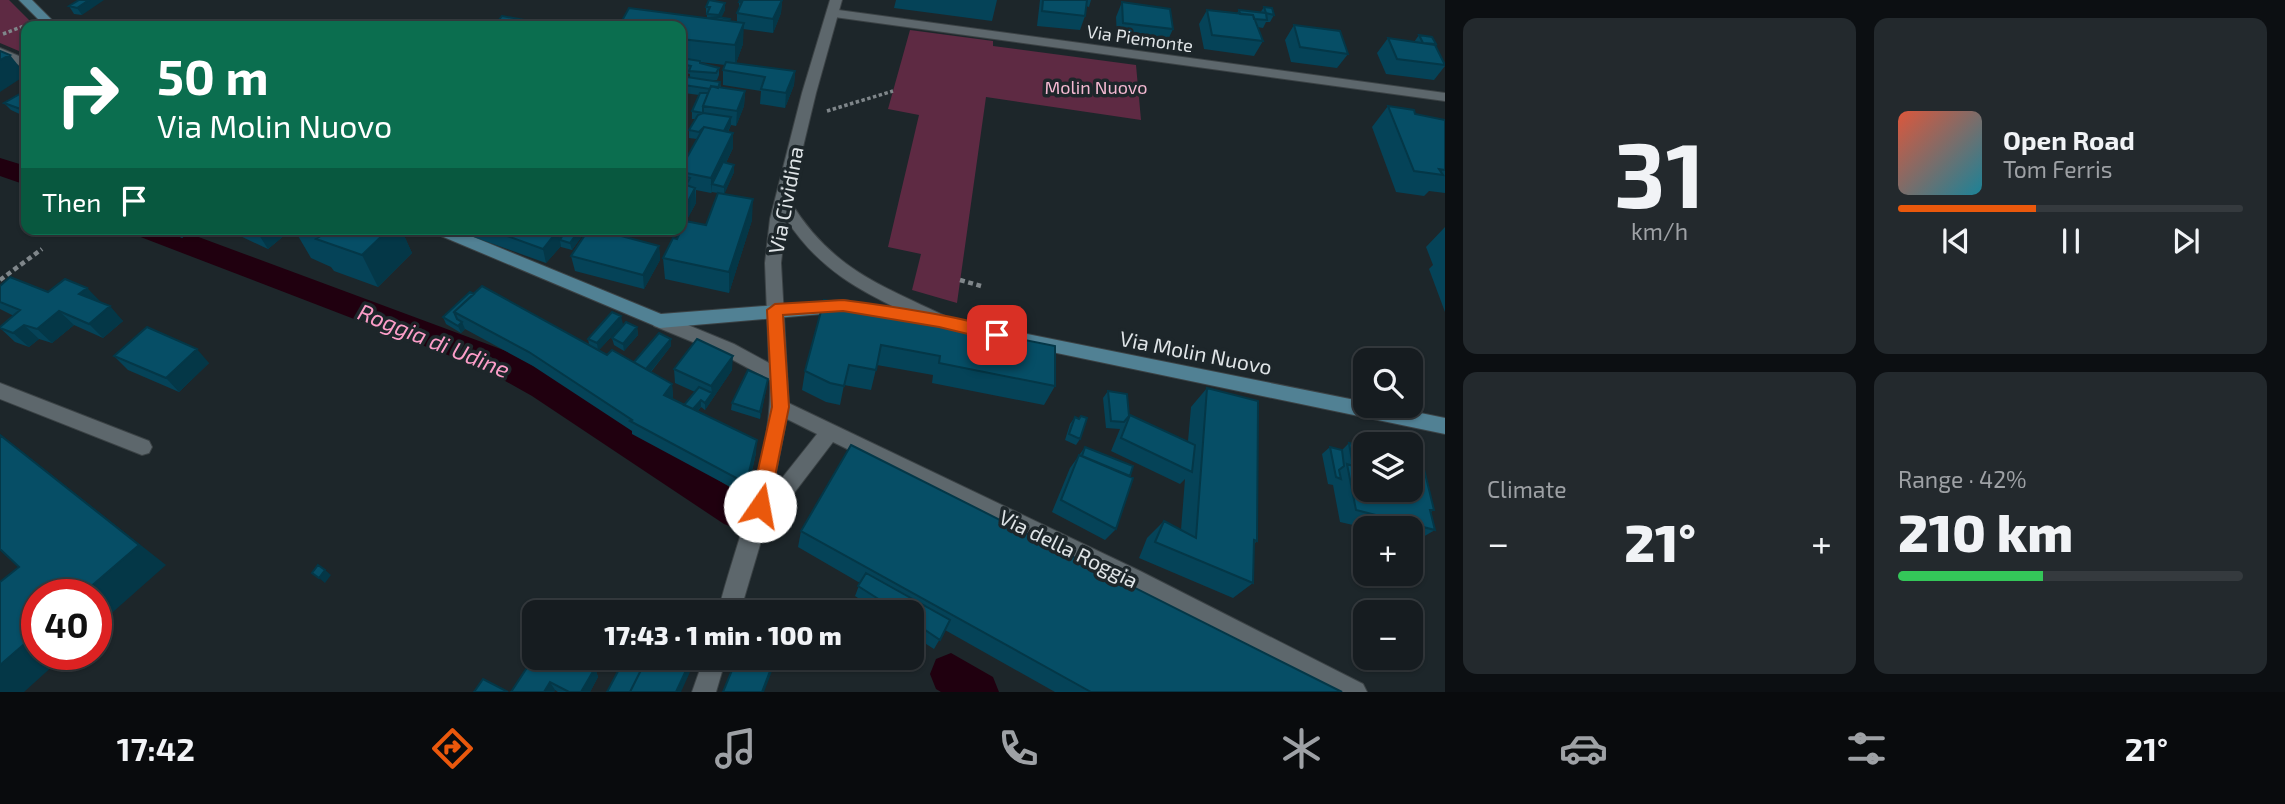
<!DOCTYPE html>
<html lang="en">
<head>
<meta charset="utf-8">
<style>
  body { margin:0; font-family:"Exo 2",sans-serif; background:#23292d; color:#f1f3f6; height:100vh; display:flex; flex-direction:column; font-size:26px; white-space:nowrap }
  * { box-sizing:border-box; margin:0 }
  p { font-size:23px; color:#9ea1a5 }
  .icon { flex:none; width:38px; height:38px; fill:none; stroke:currentColor; stroke-width:2; stroke-linecap:round; stroke-linejoin:round }
  .map { position:relative; flex:1; overflow:hidden }
  .details { display:flex; flex-direction:column; gap:18px; padding:18px; background:#0c0f12; width:840px }
  .details>* { flex:none }
  .hud { position:absolute; left:21px; top:21px; width:665px; height:214px; border-radius:14px; box-shadow:0 2px 5px #0004,0 0 0 2px #353a3e; background:#0b6e4f; color:#fff; overflow:hidden }
  .buttons { position:absolute; left:1353px; top:348px; display:grid; gap:14px }
  .buttons a { display:grid; place-items:center; width:70px; height:70px; border-radius:14px; background:#161c20; box-shadow:0 2px 5px #0004,0 0 0 2px #353a3e; font-size:35px }
  .speed { position:absolute; left:21px; top:579px; display:flex; gap:14px; font-size:35px; font-weight:700; text-align:center }
  .speed>* { display:grid; place-content:center; width:91px; height:91px; border-radius:50%; background:#161c20; box-shadow:0 2px 5px #0004,0 0 0 2px #353a3e; line-height:1 }
  .speed .limit { border:10px solid #d22; background:#fff; color:#111 }
  .pin { position:absolute; display:grid; place-items:center; width:60px; height:60px; color:#fff; margin:-30px; border-radius:14px; box-shadow:0 4px 10px #0006 }
  .me { position:absolute; width:77px; margin:-38px; rotate:12deg; stroke-linejoin:round; filter:drop-shadow(0 0 5px #0008) }
  .turn { display:flex; align-items:center; gap:24px; height:147px; padding:0 21px; font-size:32px }
  .turn .icon { width:91px; height:91px; stroke-width:2.5 }
  .turn b { display:block; font-size:49px; line-height:60px }
  .then { display:flex; align-items:center; height:66px; padding:0 21px; background:#0003; gap:14px; font-size:26px }
  .big { font-size:52px; font-weight:800; line-height:1.1 }
  .details .widget { flex:1; display:flex; flex-direction:column; justify-content:center; gap:10px; min-width:0; padding:0 24px; border-radius:14px; background:#23292d }
  .details .dial { align-items:center; gap:0 }
  .dial b { font-size:91px; line-height:1 }
  .song { display:flex; align-items:center; gap:21px }
  .cover { width:84px; height:84px; border-radius:10px; background:linear-gradient(135deg,hsl(10 70% 55%),hsl(190 70% 35%)) }
  .played { height:7px; border-radius:4px; background:linear-gradient(90deg,#ea580c 40%,#353a3e 40%) }
  .keys { display:flex; justify-content:space-around; direction:ltr }
  .heat { display:flex; justify-content:space-between; align-items:center; font-size:38px; direction:ltr }
  .charge { height:10px; border-radius:5px; background:linear-gradient(90deg,#34c759 42%,#353a3e 0) }
  .details .tiles { flex:1; display:grid; gap:18px; grid-template-columns:repeat(2,1fr) }
  .trip { position:absolute; left:522px; top:600px; width:402px; height:70px; border-radius:14px; background:#161c20; box-shadow:0 2px 5px #0004,0 0 0 2px #353a3e; font-weight:800; line-height:70px; text-align:center }
  .menu { display:flex; height:112px; justify-content:space-around; align-items:center; background:#090b0d; color:#9ea1a5 }
  .menu .icon { width:49px; height:49px }
  .menu .active { color:#ea580c }
  .menu b { font-size:32px; color:#f1f3f6 }
  main { display:flex; flex:1; min-height:0 }
  .map>svg:first-child { display:block }
  .green { fill:#5e2a43 }
  .lines { fill:none; stroke-linecap:round; stroke-linejoin:round }
  .canal { fill:#20000f; fill-rule:evenodd }
  .minor-casing { stroke:#3b4245; stroke-width:2 }
  .tertiary-casing { stroke:#3b4245; stroke-width:2 }
  .secondary-casing { stroke:#3b4245; stroke-width:2 }
  .path-far1 { stroke:#7f868a; stroke-width:3.5; stroke-dasharray:3.5 2.5; stroke-linecap:butt }
  .path { stroke:#7f868a; stroke-width:4.5; stroke-dasharray:5 3.5; stroke-linecap:butt }
  .minor { fill:#5d676c; fill-rule:evenodd }
  .tertiary { fill:#5d676c; fill-rule:evenodd }
  .secondary { fill:#518194; fill-rule:evenodd }
  .wall { fill:#054358; fill-rule:evenodd }
  .shaded-wall { fill:#043747 }
  .building { fill:#064e66; stroke:#043747; stroke-width:2 }
  .route { fill:#ea580c; stroke:#983908; stroke-width:2 }
  .labels { text-anchor:middle; dominant-baseline:central; stroke-width:7; stroke-linejoin:round; paint-order:stroke }
  .far-street-label { font-size:18px; fill:#dfe4e7; stroke:#1d262a }
  .far-park-label { font-size:18px; fill:#f4b9d2; stroke:#1d262a }
  .street-label { font-size:21px; fill:#dfe4e7; stroke:#1d262a }
  .water-label { font-size:23px; font-style:italic; fill:#fc9dc8; stroke:#1d262a }
</style>
</head>
<body>
<main>
<div class="map">
<svg width="1445" height="692" viewBox="0 0 1445 692">
  <rect width="100%" height="100%" fill="#1d262a"/>
  <!-- green -->
  <path class="green" d="M0,0h9l26,26h-9v28l-26,-11z
    M910,30l83,11v5l143,19 5,55 -155,-23 -29,206 -45,-13 9,-36 -33,-7 31,-132 -31,-6z"/>
  <g class="lines">
    <!-- canal -->
    <path class="canal" d="M0,158l26,8v19l-26,-9z
      M134,229h43l329,122 50,27 194,122 5,12 -5,12 -13,5 -13,-5 -192,-128 -48,-27 -346,-133z
      M951,653l42,24 6,15h-58l-5,-3 -6,-15 6,-15z"/>
    <defs>
      <path id="minor" d="M831,9l614,84v8l-618,-85v-6z
        M0,48l26,11v9l-26,-11z
        M0,383l149,58 3,6 -3,6 -7,2 -142,-56z
        M780,399l360,172 223,113 4,8h-36l-207,-107 -291,-143 -71,93 -7,3 -7,-3 -3,-7 3,-7 69,-87 -44,-22 -2,-5 2,-5z"/>
      <path id="tertiary" d="M830,0h12l-26,93 -26,108c41,67 88,83 155,115l3,5 -3,5h-12c-60,-30 -109,-48 -147,-107l-5,44 8,144 -24,121 -25,84h-22c18,-73 55,-155 52,-232l-48,-26 -68,-28 -3,-5 3,-5h12l68,28 35,19 -4,-100 5,-44 32,-126z
        M704,658h22l-10,34h-24z"/>
      <path id="secondary" d="M19,0h13l26,26h-13z
        M431,229h23l207,85 183,-14 6,1 2,5 -2,5 -6,1 -184,16 -226,-95z
        M903,309l462,93v4h21l59,12v16l-542,-113 -6,-1 -2,-5 2,-5z"/>
    </defs>
    <!-- minor casing -->
    <use href="#minor" class="minor-casing"/>
    <!-- tertiary casing -->
    <use href="#tertiary" class="tertiary-casing"/>
    <!-- secondary casing -->
    <use href="#secondary" class="secondary-casing"/>
    <!-- path-far1 -->
    <path class="path-far1" d="M3,34l21,-8
      M827,111l66,-20"/>
    <!-- path -->
    <path class="path" d="M0,280l42,-31
      M960,280l21,6"/>
    <!-- minor -->
    <use href="#minor" class="minor"/>
    <!-- tertiary -->
    <use href="#tertiary" class="tertiary"/>
    <!-- secondary -->
    <use href="#secondary" class="secondary"/>
  </g>
  <!-- wall -->
  <path class="wall" d="M79,0l3,15 -8,-1 -5,-8z
    M782,0l-1,13 -8,20 -30,-4v15l-7,19 59,8 -1,14 -9,23 -25,-4 1,-13 -38,-6v-15l2,-5 -25,-3v1l19,5v7l-2,5h-9l12,2 1,6 24,3 -1,15 -8,20 -5,-1 -3,7 5,1v15l-7,15 8,9 -10,22 28,26 -23,73 -64,-14 -2,-21 14,-19 4,-10v-61l16,-29 -8,-1v-8l6,-11h-3v-8l7,-16 -15,-2v-8l6,-8v-3l-9,-2v-46l26,-8v-4h-1v-7l19,-4v7l-4,7 9,2v2l7,1v-9l2,-4v-7zM696,190l15,3 1,-1 6,1 -12,32 -20,-4 10,-18z
    M896,0h101l-5,21 -98,-13z
    M1040,0h51l-2,7 -3,-1 -1,10 -5,14 -43,-4z
    M1122,2l51,27 -7,15 -49,-7 -1,-20z
    M1264,7l10,8 -4,7h-4l-3,6 -6,-1 6,14 -9,15 -50,-7 -5,-25 8,-14 30,3 2,-3 21,3z
    M1294,25l54,29 -11,14 -46,-6 -6,-22z
    M1419,35l16,10 10,19v2l-11,14 -48,-6 -9,-21 11,-15 26,4z
    M26,92v25l-15,-7 -7,-7z
    M1388,106l27,8 30,6v73l-16,-2 -5,5 -28,-4 -24,-65z
    M1445,227v85l-16,-43 4,-4 -7,-18z
    M163,229h31l-12,9z
    M233,229h59l-24,20 -32,-15z
    M294,229h107l11,24 -34,34 -44,-16 -3,-4 -20,-9z
    M466,229h89l3,1 2,9 6,-10h21l-15,21 -11,-3v-1l-15,17 -78,-28z
    M659,246l1,14 -16,29 -69,-18 -4,-15z
    M0,286l48,6 39,-4 13,15 23,18 -20,17 -29,-13 -22,18 -13,-4 -10,8 -14,-5 -15,-14v-1l14,-11 -14,-7z
    M470,292l119,52 -1,-5 35,-15 -24,26 8,5 27,7 37,-16 -20,26 21,12 1,14 -1,1 12,6 11,-13 -20,-9 -1,-14 58,1 -27,40 -4,-3 -3,4 58,42 -8,36 -10,2 -106,-57v-3l-99,-65 -68,-37 -4,4 -15,-9 -3,-7z
    M824,300l121,24 110,62 -11,19 -112,-22 1,-8 -56,-10 -6,25 -27,-5 -4,20 -14,-3 -24,-12 3,-19z
    M637,327l1,8 -14,16 -10,-6 -2,-7z
    M114,356l95,7 -30,29 -51,-22z
    M768,379l-8,40 -29,-9 1,-7z
    M1207,388l50,153 -3,3 -1,39 -20,15 -94,-40 8,-20 17,-17 17,9 4,-51 -5,5 -69,-33 9,-22 -14,-1 -3,-30 5,-7 21,25 59,25 3,-34z
    M1075,417l5,22 -4,6 -11,-5 5,-16z
    M1349,443l85,67 -3,2 4,18 -19,11 -6,-1v-12h-44l-26,-6 -7,-37 -5,-1 -6,-30 8,-7 12,3z
    M1085,447l31,82 -11,11 -53,-28 18,-44z
    M801,531l541,161h-287l-110,-62 -11,19 -22,-14v-23h-33l-24,-16 5,-13 -62,-36z
    M595,668l3,9 -8,15h-32l-3,-2 -1,2h-43z"/>
  <!-- shaded-wall -->
  <path class="shaded-wall" d="M89,0h15l-22,15 -5,-7z
    M782,0l-1,13 -8,20v-14z
    M725,3v7l-6,13v-8z
    M744,23l-1,21 -8,22v-21z
    M10,55l16,20 -26,17v-32z
    M795,71l-1,14 -9,23 1,-15z
    M745,91l-1,15 -8,20 1,-15z
    M731,117v8l-8,15v-8z
    M733,133v15l-18,37 -3,-1 -1,9v-15z
    M734,165v7l-10,23v-8z
    M695,188l1,15 -14,26 -1,-14z
    M753,199l-1,21 -23,73v-21z
    M178,229h16l-12,9 -5,-7z
    M265,229h27l-24,20 -9,-14z
    M389,229h12l11,24 -34,34 -16,-32z
    M580,229h7l-15,21 -2,-7z
    M558,230l3,16 -15,17 -3,-14z
    M659,246l1,14 -16,29 -1,-14z
    M87,288l14,14 -8,7 -14,-15z
    M110,306l13,15 -20,17 -14,-14z
    M59,311l15,14 -22,18 -15,-14z
    M621,316l2,8 -25,27 -1,-8z
    M462,322l3,7 -4,4 -3,-7z
    M24,325l15,14 -10,8 -16,-14z
    M637,327l1,8 -14,16 -1,-7z
    M671,339v7l-28,35 -1,-7z
    M197,349l12,14 -30,29 -13,-14z
    M733,356l-1,14 -27,40v-7l7,-10 -1,-7z
    M768,379l-1,7 -7,33v-7z
    M672,384l1,14 -8,11 -1,-14z
    M701,400v7l-12,13 -1,-7z
    M0,434l166,131 -70,62v-32h-15z
    M757,440l-1,13 -8,36 -10,2v-12z
    M325,570l6,5 -6,8 -6,-5z
    M37,633v21h29l-42,38h-24v-27z
    M775,658h2l-13,34h-2z
    M689,664l1,8 -9,20h-5z
    M595,668l3,9 -8,15h-9z
    M550,682l5,8 -1,2h-10z"/>
  <!-- building -->
  <path class="building" d="M79,0h10l-12,8 -8,-2z
    M709,0l16,3 -6,12 -12,-1 3,-7h-4z
    M740,0h42l-9,19 -36,-6 5,-11h-3z
    M1043,0h44l-2,16 -43,-5z
    M1122,2l48,7 3,20 -50,-6z
    M1264,7l8,1 2,7 -8,-2 1,7 -13,-1 -1,-4 -13,-1 -1,-4 27,3z
    M629,8l115,15 -9,22 -54,-6v-13h-62z
    M1207,10l46,5 10,26 -51,-6z
    M502,16l44,8 -2,2h-50z
    M718,17l12,2 -1,2 -22,-3z
    M1294,25l46,6 8,23 -48,-7z
    M1419,35l13,2 4,7 -13,-1z
    M1388,38l47,7 10,20 -48,-6z
    M0,51l10,4 -10,5z
    M681,58l19,3v2l19,5 -3,5 -27,-2 2,-5 -10,-2z
    M726,62l69,9 -9,22 -25,-4 4,-12 -42,-7z
    M687,77l33,5 -2,6 -7,-2 -1,3 -26,-4z
    M711,86l34,5 -8,20 -34,-5z
    M25,91l1,1v19l-22,-8z
    M700,93h8l-5,13v7l-11,-2z
    M1388,106l26,4 1,4 30,6v50l-6,-1 4,6 -29,-4z
    M703,113l28,4 -7,14 -20,-4 -5,5 -10,-2 9,-15z
    M704,127l29,6 -22,45 -30,-6v-4z
    M723,162l11,3 -10,22 -12,-3z
    M681,176l9,2 -4,7 9,3 -14,27z
    M718,193l35,6 -24,73 -66,-14 10,-20 4,1 8,-18 21,4z
    M247,229h18l-6,6z
    M301,229h88l-27,26 -46,-16 3,-2z
    M488,229h67l3,1 -15,19z
    M566,229h14l-10,14 -10,-3z
    M589,229h6l64,17 -16,29 -72,-19z
    M10,277l38,15 17,-13 22,9 -8,6 31,12 -21,18 -30,-13 -22,18 -13,-4 -11,8 -13,-5v-1l20,-17 -20,-8v-16z
    M482,286l125,69 5,-5 60,34 -8,11 93,45 -9,36 -10,3 -108,-58 2,-1 -103,-68 -75,-40z
    M470,292l4,2 -20,18 3,7 5,3 -4,4 -15,-9z
    M824,300l122,22 -1,2 110,22v40l-116,-23 1,-7 -59,-11 -5,25 -27,-5 -5,21 -14,-3 -25,-12z
    M612,312l9,4 -24,27 -9,-4z
    M626,322l11,5 -14,17 -11,-6z
    M147,327l50,22 -31,29 -52,-22z
    M659,333l12,6 -25,30 -12,-7z
    M697,339l36,17 -22,30 -37,-17z
    M748,370l20,9 -8,33 -28,-9z
    M699,387l13,6 -7,10 -4,-3 -8,9 -9,-4z
    M1207,388l51,13 -1,140 -3,-1 -1,43 -98,-41 9,-21 32,17z
    M1108,391l19,3 2,22 -5,6 -13,-1z
    M1130,415l65,30 -3,27 -71,-34z
    M1081,416l6,2 -7,21 -11,-5 6,-17 4,2z
    M0,435l139,110 -58,50h-44v38l-37,32v-83l19,-15 -19,-18z
    M1349,443l16,4v43h45v-32l12,3 12,49h-4l5,20 -79,-20 -9,-46 6,2z
    M851,445l491,247h-251l-290,-161z
    M1085,447l48,19 -3,10 -48,-20z
    M1330,447l12,3 2,16 -5,4 2,9 -5,-2z
    M1079,455l54,23 -17,51 -55,-29z
    M318,565l7,5 -6,8 -7,-5z
    M866,573l84,47 -10,20 -28,-19v-9h-13l-41,-26z
    M534,657l41,1 20,10 -14,24h-12l-19,-10 -6,10h-33z
    M625,658h22l-17,34h-23z
    M647,658h30l12,6 -13,28h-46z
    M737,658h38l-13,34h-39z
    M483,679l25,13h-34z"/>
  <!-- route -->
  <path class="route" d="M843,300c24,3 153,20 162,35l-8,6 -58,-14 -96,-16 -60,4 6,92 -20,99 -3,6 -6,3 -7,-3 -3,-6 22,-99 -5,-97 8,-6z"/>
  <g class="labels">
    <!-- far-street labels -->
    <g class="far-street-label">
      <text transform="translate(1140 38) rotate(8)">Via Piemonte</text>
    </g>
    <!-- far-park labels -->
    <g class="far-park-label">
      <text x="1096" y="87">Molin Nuovo</text>
    </g>
    <!-- street labels -->
    <g class="street-label">
      <text transform="translate(785 200) rotate(-79)">Via Cividina</text>
      <text transform="translate(1196 352) rotate(11)">Via Molin Nuovo</text>
      <text transform="translate(1069 548) rotate(26)">Via della Roggia</text>
    </g>
    <!-- water labels -->
    <g class="water-label">
      <text transform="translate(434 340) rotate(22)">Roggia di Udine</text>
    </g>
  </g>
</svg>
<div class="buttons">
<a><svg class="icon" aria-label="search" viewBox="0 0 24 24"><circle cx="10" cy="10" r="6"/><path d="M15 15l6 6"/></svg></a>
<a><svg class="icon" aria-label="layers" viewBox="0 0 24 24"><path d="M12 4l9 5-9 5-9-5zM3 14l9 5 9-5"/></svg></a>
<a>+</a>
<a>−</a>
</div>
<div class="speed"><div class="limit">40</div></div>
<div class="pin" style="left:997px;top:335px;background:#d93025"><svg class="icon" aria-label="arrive" viewBox="0 0 24 24"><path d="M6 21V4h12l-3 4 3 4H6"/></svg></div>
<svg class="me" style="left:760px;top:506px" viewBox="-20 -20 40 40"><circle r="19" fill="#fff"/><path d="M0-13L10 11 0 6-10 11z" fill="#ea580c"/></svg>
<div class="trip">17:43 · 1 min · 100 m</div>
<div class="hud">
<div class="turn"><svg class="icon" aria-label="right" viewBox="0 0 24 24"><path d="M7 20v-9h11M14 6l5 5-5 5"/></svg><div><b>50 m</b>Via Molin Nuovo</div></div>
<div class="then">Then<svg class="icon" aria-label="arrive" viewBox="0 0 24 24"><path d="M6 21V4h12l-3 4 3 4H6"/></svg></div>
</div>
</div>
<section class="details">
<div class="tiles">
<div class="widget dial"><b>31</b><p>km/h</p></div>
<div class="widget">
<div class="song"><i class="cover"></i><div><b>Open Road</b><p>Tom Ferris</p></div></div>
<div class="played"></div>
<div class="keys"><svg class="icon" aria-label="previous" viewBox="0 0 24 24"><path d="M18 5L8 12l10 7zM5 5v14"/></svg><svg class="icon" aria-label="pause" viewBox="0 0 24 24"><path d="M8 5v14M16 5v14"/></svg><svg class="icon" aria-label="next" viewBox="0 0 24 24"><path d="M6 5l10 7-10 7zM19 5v14"/></svg></div>
</div>
<div class="widget"><p>Climate</p>
<div class="heat"><a>−</a><b class="big">21°</b><a>+</a></div>
</div>
<div class="widget"><p>Range · 42%</p><b class="big">210 km</b><div class="charge"></div></div>
</div>
</section>
</main>
<nav class="menu">
<b>17:42</b>
<svg class="icon active" aria-label="directions" viewBox="0 0 24 24"><path d="M12 3l9 9-9 9-9-9zM9 14v-3h6M13 9l2 2-2 2"/></svg>
<svg class="icon" aria-label="music" viewBox="0 0 24 24"><path d="M9 18V5l10-2v13"/><circle cx="6" cy="18" r="3"/><circle cx="16" cy="16" r="3"/></svg>
<svg class="icon" aria-label="phone" viewBox="0 0 24 24"><path d="M5 4h4l2 5-3 2q2 4 5 5l2-3 5 2v4C11 20 4 13 5 4z"/></svg>
<svg class="icon" aria-label="climate" viewBox="0 0 24 24"><path d="M12 3v18M4 7l16 10M4 17L20 7"/></svg>
<svg class="icon" aria-label="car" viewBox="0 0 24 24"><path d="M5 17H2v-5l4-1 3-4h7l3 4 3 1v5h-3M9 17h6M6 11h13"/><circle cx="7" cy="17" r="2"/><circle cx="17" cy="17" r="2"/></svg>
<svg class="icon" aria-label="filters" viewBox="0 0 24 24"><path d="M4 7h16M4 17h16"/><circle cx="9" cy="7" r="2"/><circle cx="15" cy="17" r="2"/></svg>
<b>21°</b>
</nav>
</body>
</html>
